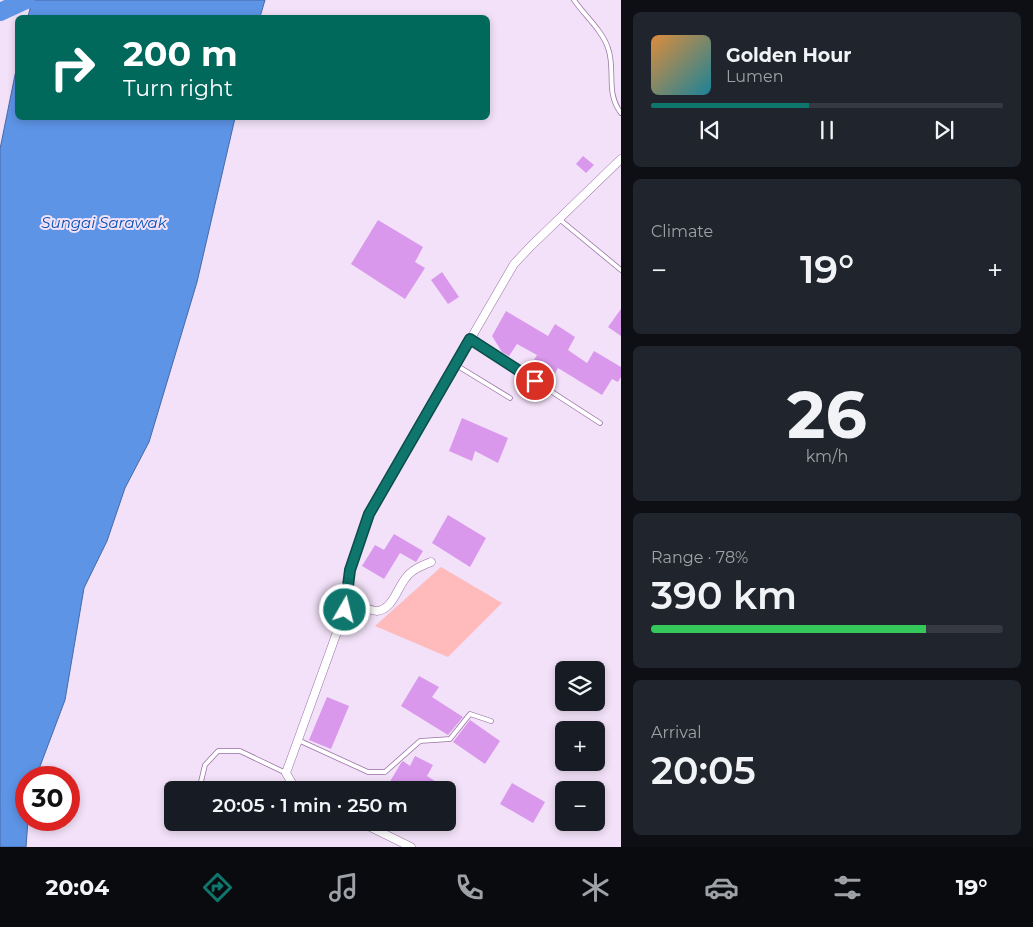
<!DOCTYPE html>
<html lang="en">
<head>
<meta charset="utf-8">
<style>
  body { margin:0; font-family:Montserrat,sans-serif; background:#20242c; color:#f1f3f6; height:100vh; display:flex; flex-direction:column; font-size:19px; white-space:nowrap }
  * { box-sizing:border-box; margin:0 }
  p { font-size:16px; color:#9ea1a6 }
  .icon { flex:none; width:28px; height:28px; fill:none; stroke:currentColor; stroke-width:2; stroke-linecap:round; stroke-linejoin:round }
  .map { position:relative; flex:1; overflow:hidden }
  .sheet { display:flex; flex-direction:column; gap:12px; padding:12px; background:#0d0f14; width:412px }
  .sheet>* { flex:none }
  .banner { position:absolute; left:15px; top:15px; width:475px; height:105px; border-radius:8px; box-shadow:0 2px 8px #0003; background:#00695c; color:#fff; overflow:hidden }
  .controls { position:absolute; left:555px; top:661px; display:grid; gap:10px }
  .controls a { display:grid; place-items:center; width:50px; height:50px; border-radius:8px; background:#171b24; box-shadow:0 2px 8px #0003; font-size:25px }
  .speed { position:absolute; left:15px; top:766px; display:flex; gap:10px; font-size:25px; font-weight:700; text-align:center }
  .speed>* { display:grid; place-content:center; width:65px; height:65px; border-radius:50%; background:#171b24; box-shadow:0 2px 8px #0003; line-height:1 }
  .speed .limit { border:8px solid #d22; background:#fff; color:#111 }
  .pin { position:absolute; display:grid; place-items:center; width:42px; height:42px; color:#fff; margin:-21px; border:2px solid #fff; border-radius:50%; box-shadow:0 1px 5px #0007 }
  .me { position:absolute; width:55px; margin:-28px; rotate:8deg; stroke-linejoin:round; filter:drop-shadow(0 0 4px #0008) }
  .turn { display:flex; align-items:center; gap:18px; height:105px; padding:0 25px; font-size:22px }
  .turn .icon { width:65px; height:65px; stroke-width:2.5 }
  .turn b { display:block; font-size:35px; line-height:42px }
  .big { font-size:38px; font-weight:600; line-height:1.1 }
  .sheet .tile { flex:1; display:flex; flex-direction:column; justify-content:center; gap:8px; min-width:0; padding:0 18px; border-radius:8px; background:#20242c }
  .sheet .dial { align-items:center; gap:0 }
  .dial b { font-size:65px; line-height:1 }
  .song { display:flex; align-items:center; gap:15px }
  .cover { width:60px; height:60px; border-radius:8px; background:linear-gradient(135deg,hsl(30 70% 55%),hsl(190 70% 35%)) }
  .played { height:5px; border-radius:2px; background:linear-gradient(90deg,#0f766e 45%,#363941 45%) }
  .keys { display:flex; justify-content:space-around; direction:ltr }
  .heat { display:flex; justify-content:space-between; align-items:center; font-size:28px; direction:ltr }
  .charge { height:8px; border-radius:4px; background:linear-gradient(90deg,#34c759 78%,#363941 0) }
  .trip { position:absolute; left:164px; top:781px; width:292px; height:50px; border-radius:8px; background:#171b24; box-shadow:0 2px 8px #0003; font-weight:600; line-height:50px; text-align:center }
  .tabs { display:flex; height:80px; justify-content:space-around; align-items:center; background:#090b0e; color:#9ea1a6 }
  .tabs .icon { width:35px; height:35px }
  .tabs .selected { color:#0f766e }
  .tabs b { font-size:22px; color:#f1f3f6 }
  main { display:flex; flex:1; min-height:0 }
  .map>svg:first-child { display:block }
  .green { fill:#ffbabb }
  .water { fill:#5d94e6; stroke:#4769a8 }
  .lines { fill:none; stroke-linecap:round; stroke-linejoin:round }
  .river { stroke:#5d94e6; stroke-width:18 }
  .building { fill:#da98ed }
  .lane-casing { stroke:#9972a5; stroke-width:5.5 }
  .street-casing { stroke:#9972a5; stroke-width:9 }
  .lane { stroke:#fff; stroke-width:4 }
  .street { stroke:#fff; stroke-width:8 }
  .route-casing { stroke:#0a4d48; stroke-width:12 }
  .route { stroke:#0f766e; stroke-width:9 }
  .labels { text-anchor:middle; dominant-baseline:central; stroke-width:4; stroke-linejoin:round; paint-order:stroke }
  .water-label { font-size:15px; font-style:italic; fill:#0551b1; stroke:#f2e1f8 }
</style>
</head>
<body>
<main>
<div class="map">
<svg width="621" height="847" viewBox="0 0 621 847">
  <rect width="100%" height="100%" fill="#f2e1f8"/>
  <!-- green -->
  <path class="green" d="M441,567l61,36 -54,54 -73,-31z"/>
  <!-- water -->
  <path class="water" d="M32,0h233l-5,17h-232z
    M17,65l1,53h217l-38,164 -48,160 -24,46 -18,53 -23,47 -19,112 -29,77 -10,1v42h2l-2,27h-26v-698z"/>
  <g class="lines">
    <!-- river -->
    <path class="river" d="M0,12l26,-12"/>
  </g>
  <!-- building -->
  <path class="building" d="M583,156l11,9 -8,8 -10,-9z
    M378,220l45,27 -8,15 10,6 -20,31 -54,-35z
    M442,272l17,25 -11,7 -17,-24z
    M621,309v27l-13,-9z
    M506,311l42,25 7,-12 20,13 -7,13 19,13 7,-12 27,16v10l-3,5 -6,-3 -10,16 -44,-27 -8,14 -22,-12 9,-15 -20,-11 -8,12 -7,-4 -10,-16z
    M462,418l46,20 -10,25 -23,-12 -3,10 -23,-10z
    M448,515l38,23 -16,29 -38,-24z
    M394,534l29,17 -7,11 -16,-9 -16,26 -22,-13 13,-21 9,5z
    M419,676l20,11 -7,10 31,20 -15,18 -47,-29z
    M327,697l22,9 -18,43 -22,-9z
    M470,720l30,21 -15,23 -32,-22z
    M415,756l18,9 -6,11 22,14h-64l16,-27 2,-2 7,5z
    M512,783l33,19 -12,21 -33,-19z"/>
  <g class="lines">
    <defs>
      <path id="lane" d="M574,0c11,16 28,30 34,48 8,22 -3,44 13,65
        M558,218l63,52
        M470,339l130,84
        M456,365l54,33
        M298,740l70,32h17l35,-31 30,-2 20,-25 21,7
        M199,790l6,-25 13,-14h22l46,22"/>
      <path id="street" d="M347,599c8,4 21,12 30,12 15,-1 20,-22 28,-32 6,-9 16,-13 26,-17
        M296,790l-10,-17 59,-163 5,-41 19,-55 145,-250 17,-18 90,-87
        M360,822l51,25"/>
    </defs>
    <!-- lane casing -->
    <use href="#lane" class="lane-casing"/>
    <!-- street casing -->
    <use href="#street" class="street-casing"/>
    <!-- lane -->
    <use href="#lane" class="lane"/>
    <!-- street -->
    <use href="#street" class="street"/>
  </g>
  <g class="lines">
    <defs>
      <path id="route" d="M345,610l5,-40 19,-56 101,-175 65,42"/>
    </defs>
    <!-- route casing -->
    <use href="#route" class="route-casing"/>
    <!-- route -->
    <use href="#route" class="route"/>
  </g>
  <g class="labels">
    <!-- water labels -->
    <g class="water-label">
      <text x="104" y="222">Sungai Sarawak</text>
    </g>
  </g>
</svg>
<div class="controls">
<a><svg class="icon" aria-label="layers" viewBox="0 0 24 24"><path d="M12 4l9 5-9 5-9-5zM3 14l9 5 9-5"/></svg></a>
<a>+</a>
<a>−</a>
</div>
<div class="speed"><div class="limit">30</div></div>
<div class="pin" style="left:535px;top:381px;background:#d93025"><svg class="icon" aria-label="arrive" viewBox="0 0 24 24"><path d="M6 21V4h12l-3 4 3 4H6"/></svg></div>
<svg class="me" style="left:345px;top:610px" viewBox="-20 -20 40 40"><circle r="17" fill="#0f766e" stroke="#fff" stroke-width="3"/><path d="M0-11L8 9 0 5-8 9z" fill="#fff"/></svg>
<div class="trip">20:05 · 1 min · 250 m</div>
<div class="banner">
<div class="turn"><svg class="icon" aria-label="right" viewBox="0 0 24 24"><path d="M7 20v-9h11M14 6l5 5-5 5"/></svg><div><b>200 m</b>Turn right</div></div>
</div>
</div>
<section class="sheet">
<div class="tile">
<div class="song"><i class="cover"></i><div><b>Golden Hour</b><p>Lumen</p></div></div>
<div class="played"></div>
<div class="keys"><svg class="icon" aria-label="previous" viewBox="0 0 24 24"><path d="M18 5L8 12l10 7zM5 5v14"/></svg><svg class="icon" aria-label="pause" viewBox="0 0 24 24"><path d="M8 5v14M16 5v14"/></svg><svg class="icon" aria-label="next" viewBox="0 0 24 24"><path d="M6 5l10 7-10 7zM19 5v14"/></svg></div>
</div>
<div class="tile"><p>Climate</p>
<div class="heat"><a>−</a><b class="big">19°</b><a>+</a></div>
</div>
<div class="tile dial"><b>26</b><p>km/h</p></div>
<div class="tile"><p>Range · 78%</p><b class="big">390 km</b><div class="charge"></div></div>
<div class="tile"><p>Arrival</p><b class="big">20:05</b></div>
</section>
</main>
<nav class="tabs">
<b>20:04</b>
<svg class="icon selected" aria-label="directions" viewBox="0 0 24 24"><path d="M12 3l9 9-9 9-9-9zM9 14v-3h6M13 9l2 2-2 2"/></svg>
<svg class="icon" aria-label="music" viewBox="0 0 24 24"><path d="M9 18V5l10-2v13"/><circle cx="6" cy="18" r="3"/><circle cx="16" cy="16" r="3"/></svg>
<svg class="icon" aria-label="phone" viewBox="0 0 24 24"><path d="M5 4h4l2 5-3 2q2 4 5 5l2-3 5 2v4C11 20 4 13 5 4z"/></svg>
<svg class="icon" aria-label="climate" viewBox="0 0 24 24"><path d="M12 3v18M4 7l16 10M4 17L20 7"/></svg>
<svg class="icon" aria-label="car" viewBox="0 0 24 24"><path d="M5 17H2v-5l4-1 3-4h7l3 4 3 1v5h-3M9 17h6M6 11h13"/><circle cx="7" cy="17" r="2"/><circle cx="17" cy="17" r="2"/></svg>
<svg class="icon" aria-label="filters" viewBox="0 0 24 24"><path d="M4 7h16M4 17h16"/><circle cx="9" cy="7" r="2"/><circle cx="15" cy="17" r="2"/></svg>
<b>19°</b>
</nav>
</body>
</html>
